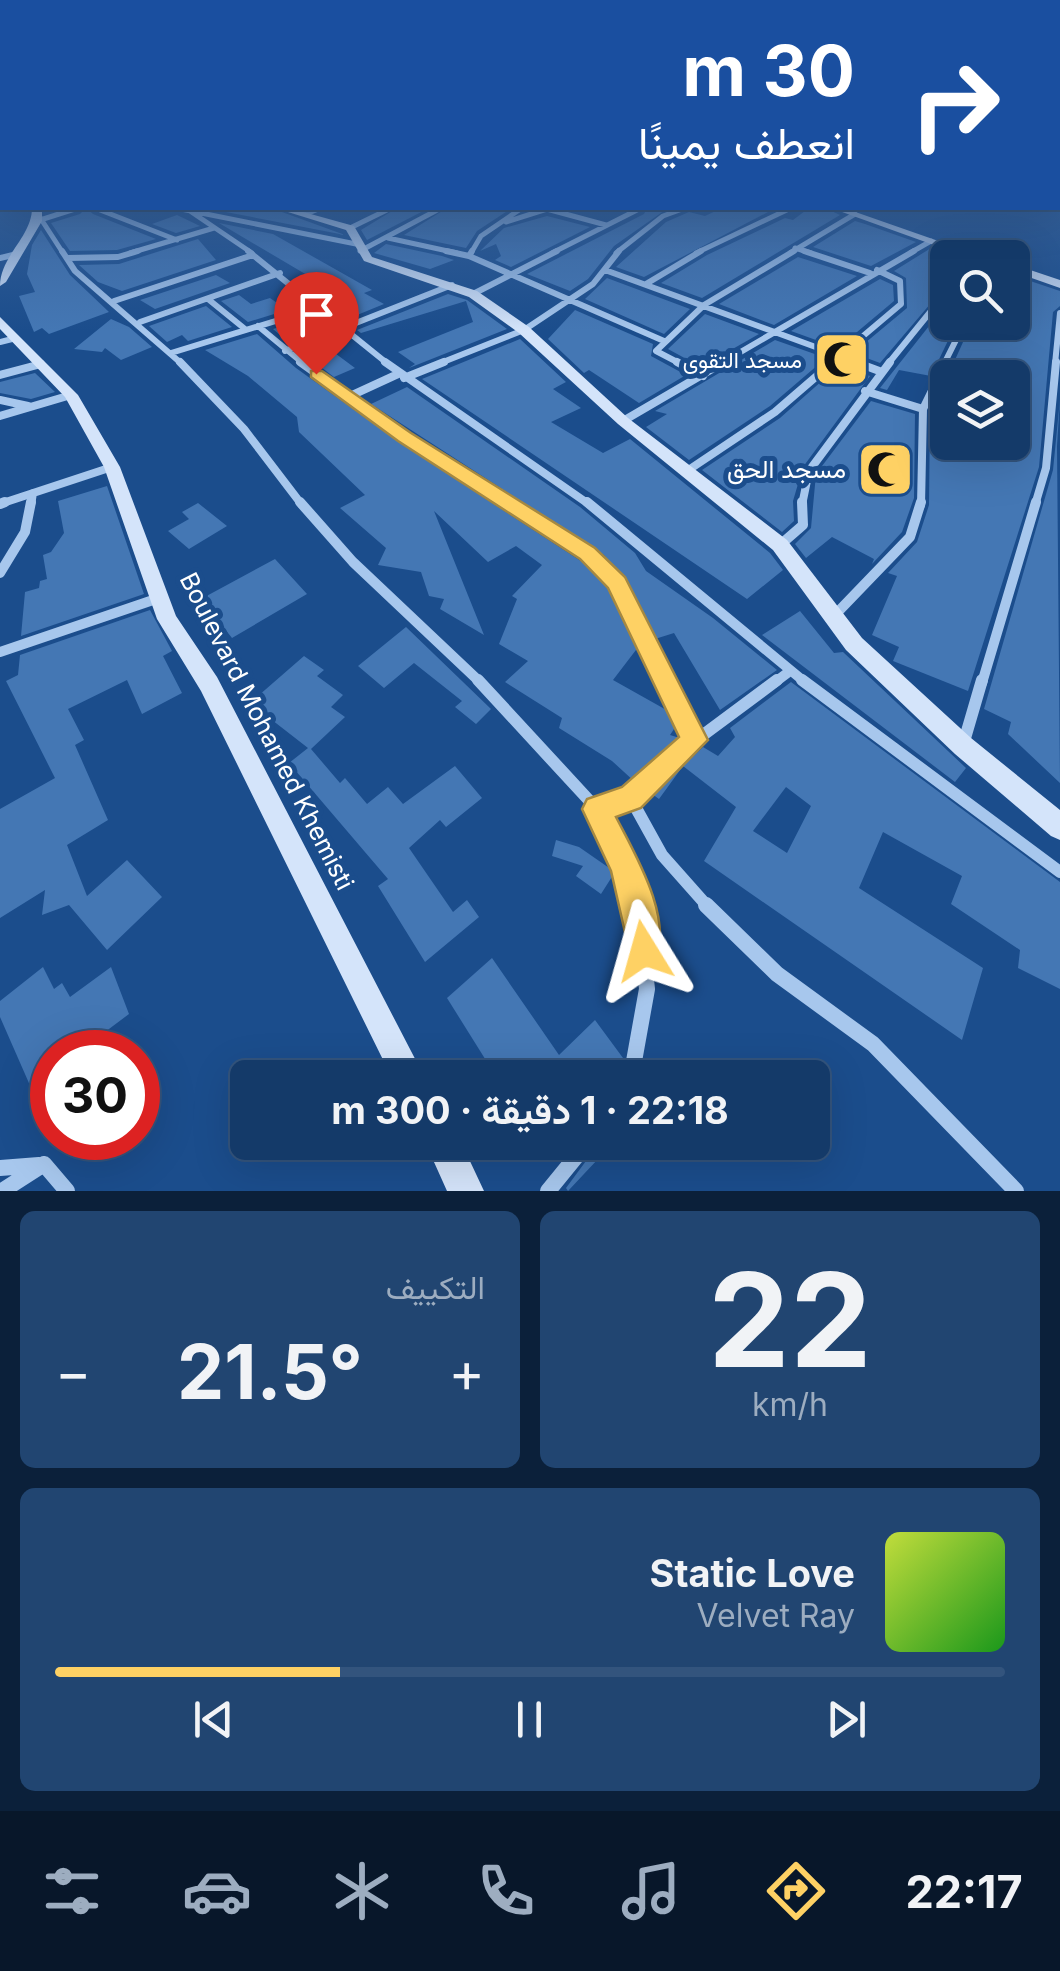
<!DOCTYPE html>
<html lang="ar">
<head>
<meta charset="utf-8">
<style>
  body { margin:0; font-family:Inter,Vazirmatn,sans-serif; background:#214571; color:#f1f3f6; direction:rtl; height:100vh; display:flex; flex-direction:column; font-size:38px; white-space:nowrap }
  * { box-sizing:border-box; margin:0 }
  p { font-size:32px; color:#9dadc0 }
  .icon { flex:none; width:55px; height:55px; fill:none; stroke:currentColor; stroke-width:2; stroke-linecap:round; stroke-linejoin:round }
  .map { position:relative; height:1191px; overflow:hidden; direction:ltr }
  .sheet { display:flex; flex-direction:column; gap:20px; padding:20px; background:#0b203a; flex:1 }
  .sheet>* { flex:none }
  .hud { position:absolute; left:0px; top:0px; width:1060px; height:210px; box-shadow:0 10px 40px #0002,0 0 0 2px #33547d; direction:rtl; background:#1a4fa0; color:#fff; overflow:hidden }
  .tools { position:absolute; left:930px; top:240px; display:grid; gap:20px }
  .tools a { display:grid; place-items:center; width:100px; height:100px; border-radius:15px; background:#143a69; box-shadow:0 10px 40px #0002,0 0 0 2px #33547d; font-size:50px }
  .speed { position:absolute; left:30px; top:1030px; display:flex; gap:20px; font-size:50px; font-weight:700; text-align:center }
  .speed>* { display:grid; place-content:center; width:130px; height:130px; border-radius:50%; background:#143a69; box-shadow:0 10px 40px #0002,0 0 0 2px #33547d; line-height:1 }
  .speed .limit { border:15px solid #d22; background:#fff; color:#111 }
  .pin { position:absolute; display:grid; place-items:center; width:85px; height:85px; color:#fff; margin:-102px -42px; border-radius:50% 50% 50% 0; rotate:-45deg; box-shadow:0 0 10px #0007 }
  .pin .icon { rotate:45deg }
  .me { position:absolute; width:110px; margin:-55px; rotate:352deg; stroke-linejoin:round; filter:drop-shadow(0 0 8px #0008) }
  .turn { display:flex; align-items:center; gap:35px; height:210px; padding:0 40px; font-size:45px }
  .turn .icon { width:130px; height:130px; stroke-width:2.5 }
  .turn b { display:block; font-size:70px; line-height:85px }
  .big { font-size:75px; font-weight:700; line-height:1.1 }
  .sheet .tile { flex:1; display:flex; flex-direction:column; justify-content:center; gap:15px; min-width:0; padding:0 35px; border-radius:15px; background:#214571 }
  .sheet .dial { align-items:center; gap:0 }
  .dial b { font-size:130px; line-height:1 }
  .song { display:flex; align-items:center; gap:30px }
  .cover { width:120px; height:120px; border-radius:15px; background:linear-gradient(135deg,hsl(70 70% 55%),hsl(120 70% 35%)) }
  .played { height:10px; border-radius:5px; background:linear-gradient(90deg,#fed164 30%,#33547d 30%) }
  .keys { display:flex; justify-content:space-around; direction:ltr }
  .heat { display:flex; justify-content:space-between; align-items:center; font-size:55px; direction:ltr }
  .sheet .tiles { flex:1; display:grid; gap:20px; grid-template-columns:1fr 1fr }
  .tile:last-child { grid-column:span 2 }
  .trip { position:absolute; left:230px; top:1060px; width:600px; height:100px; border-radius:15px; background:#143a69; box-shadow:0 10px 40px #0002,0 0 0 2px #33547d; font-weight:700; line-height:100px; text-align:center; direction:rtl }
  .menu { display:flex; height:160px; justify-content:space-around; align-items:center; background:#08172a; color:#9dadc0 }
  .menu .icon { width:70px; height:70px }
  .menu .selected { color:#fed164 }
  .menu b { font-size:45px; color:#f1f3f6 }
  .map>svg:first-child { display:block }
  .building { fill:#4477b4; fill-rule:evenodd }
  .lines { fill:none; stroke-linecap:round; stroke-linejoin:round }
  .street-far5 { stroke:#a7c7ed; stroke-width:5 }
  .street-far4 { stroke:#a7c7ed; stroke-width:6 }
  .street-far3 { stroke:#a7c7ed; stroke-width:8 }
  .street-far2 { stroke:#a7c7ed; stroke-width:10 }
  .street-far1 { stroke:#a7c7ed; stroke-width:12 }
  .street { stroke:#a7c7ed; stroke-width:16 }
  .secondary { fill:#d4e4fa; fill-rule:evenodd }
  .route { fill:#fed164; stroke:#a58841; stroke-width:2.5 }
  .labels { text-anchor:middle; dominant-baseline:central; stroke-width:10; stroke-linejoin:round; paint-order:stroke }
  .far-poi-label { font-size:22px; fill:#fff; stroke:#1b4d8c; text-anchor:end }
  .poi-label { font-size:25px; fill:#fff; stroke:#1b4d8c; text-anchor:end }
  .street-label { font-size:25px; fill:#fff; stroke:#1b4d8c }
</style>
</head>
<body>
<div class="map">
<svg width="1060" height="1191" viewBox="0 0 1060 1191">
  <rect width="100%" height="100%" fill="#1b4d8c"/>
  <!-- building -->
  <path class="building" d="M86,208l7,6 63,25 -39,11 -47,1 -19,-28 29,-9z
    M205,208h66l74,27z
    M397,208h32l-62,32 -6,-10z
    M447,208h65l-35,23 -11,17 -62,-13z
    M647,208h21l-54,38 -26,33 -18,12 -43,-17 117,-60z
    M722,208l46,4 -124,65 -28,-10 50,-45 23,-10 16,4z
    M809,208h16l15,7 -138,83 -41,-15 46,-28 78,-37 8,2z
    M177,215l23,11 -24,7 -24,-9z
    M547,216l43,11 -79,40 -16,-7 6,-4 -5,-12 -16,7 24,-23z
    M855,221l10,3 51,18 -45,24 -58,-19z
    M219,223l54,11 99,56 -8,3 20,11 -39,16 -19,-15 12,-8 -4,-6z
    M41,230l29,45 39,37 -60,22 -7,-6 -8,4 -15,-36 16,-4 -8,-18 5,-29z
    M198,239l18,21 -94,31 -24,-9 -19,-17 40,-1z
    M386,244l56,12 12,4 -24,9 -56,-16z
    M931,248l17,6v29l-68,80 -27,-10 54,-45 -1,-30 -12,-7z
    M798,257l59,19 -83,49 -55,-21z
    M216,275l14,8 -75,26 -15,-9z
    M1012,275l48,16v15l-7,6 -14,155 -71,224 -75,-30 6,-14 -27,-12 25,-59 -9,-3 29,-31 12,-37 1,-94 18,3v28l64,5v-69l-66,2 26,-58h40z
    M607,278l83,31 -26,25 -79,-35z
    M880,279l13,6 1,16 -56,47 -47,-17z
    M448,294l19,6 40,29 -98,39 6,-4 -17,-12 75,-30 -7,-21 -105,32 -4,-3z
    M239,295l12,9 19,-6 17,12 -39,12 -27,-21z
    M948,302v20h9l-26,54 -32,-6 -12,20 -7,-2z
    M206,306l26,21 -44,14 -6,-6 -15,7 -18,-16z
    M575,310l78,34 -2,12 35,19 -47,28 -50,-33 -5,3 -36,-34z
    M705,314l54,20 -58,33 -33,-18z
    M317,316l13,10 -42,16 -15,-13z
    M111,319l18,8 23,20 -31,13 -16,-12 -3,4 -28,-3z
    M257,334l39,34 104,75 193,126 23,31 23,46 -26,34 57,32 6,14 -6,9 13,4 -48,43 -23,-21 -53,-33 3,-10 -57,-36 23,-21 -29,-17 18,-45 -5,-3 30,-31 -26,-19 -28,16 -54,-51 50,124 -44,-26 4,-10 -15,-3 -8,-24 -43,-7 8,-17 -46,-40 25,-13 -66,-63 -2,-15 -49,-41 -43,-26z
    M342,336l3,2 -21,7 31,23 -21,9 -33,-25z
    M520,339l46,43 -13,7 28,19 -30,14 52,31 27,-14 140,114 13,17 -36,29 -325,-220z
    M775,340l51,18 -56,48 -81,54 -43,-33 21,-13 -12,-3z
    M841,364l29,12 -67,91 -10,34 1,20 -12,11 -80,-62 78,-52z
    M35,373l20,19 -24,7 -31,-6v-11z
    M407,387l173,120 55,46 11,18 67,47 64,52 -57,40 -46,-77 -19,6 -24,-49 -27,-35 -233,-151z
    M1060,399l-3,47 3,337 -52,-49 3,-12 -27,-13 69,-239z
    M871,401l44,13 -1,84 -12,34 -30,32 2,-5 -42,-22 -26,21 -11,-14 16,-16 5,-54z
    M107,486l37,108 -123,42 4,-44 14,-4 1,-7 7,-2 -4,-24 8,-3 13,-19 -6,-32z
    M198,503l29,23 -38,23 -21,-18 21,-12 -7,-7z
    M275,559l32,35 -75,44 -31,-39z
    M150,610l22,41 -9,5 19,37 -40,21 -15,-34 -59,29 16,31 -9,5 33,75 -41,25 20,51 40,-36 35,37 -55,53 -38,-45 -27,10 3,-25 -45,28v-109l55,-31 -49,-97 12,-6 2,-20z
    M800,611l34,42 9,-1 123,116 -11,14 -193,-147z
    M406,627l85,82 -15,15 -21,-17 7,-6 -48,-38 -30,25 -26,-22z
    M304,656l20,14 -7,6 26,19 -12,12 14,10 -34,32 29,34 5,-5 22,26 21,-17 15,17 52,-38 27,32 -36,29 -6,-7 -31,28 44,64 14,-12 12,17 -54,45 -47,-76 10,-7 -99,-116 19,-15 -58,-45z
    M791,682l269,200v107l-42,-21 2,-18 -69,-46 11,-28 -79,-44 -24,56 124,80 -21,72 -258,-179 32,-54 -53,-41 -24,33 -7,-5 49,-45 2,-2 15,9 17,-19 -5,-9zM786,787l25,19 -24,47 -34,-22z
    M556,840l23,7 36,25 -14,22 -25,-18 7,-10 -31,-10z
    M492,958l67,97 36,-35 28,38 -4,20h-122l-50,-80z
    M43,967l11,22 8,-6 8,14 41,-30 18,47 -28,21 9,17h-58v21l-20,17 -32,-73v-16z
    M600,1142h14l-46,49 -2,-3z"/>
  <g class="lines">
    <!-- street-far5 -->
    <path class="street-far5" d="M95,208l82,32
      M176,208l180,36
      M543,208l63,17
      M190,211l62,42
      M306,214l15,-6
      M41,219l22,34
      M37,221l41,-13
      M506,222l41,-13
      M350,228l41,-20
      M388,238l69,15
      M795,248l16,5
      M360,251l81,-43
      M130,253l84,-25
      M471,253l10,-17 41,-28
      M552,253l89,-45
      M616,253l47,-37 22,-8
      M696,253l95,-45
      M790,253l65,-39
      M910,253l21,-12"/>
    <!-- street-far4 -->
    <path class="street-far4" d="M62,251l13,20 107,93
      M248,251l140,113
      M446,251l23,5 195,85
      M804,251l66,22
      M469,256l3,-5
      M0,258l17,-4
      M67,258l51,-1 20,-6
      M605,270l257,94
      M646,284l55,-33
      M473,294l84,-43
      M208,299l37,30
      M114,301l139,-46
      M140,322l140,-49
      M258,326l46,38
      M0,342l16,-4
      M285,351l167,-66
      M171,353l147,-45
      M438,364l86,-34 69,-46 26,-33
      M681,364l-25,-13 48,-46 90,-54
      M720,364l194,-113
      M830,364l71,-60 -1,-23 -23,-11
      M888,364l60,-74
      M944,364l21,-42
      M1055,364l5,-51"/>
    <!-- street-far3 -->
    <path class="street-far3" d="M180,362l64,67 58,76
      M300,362l104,75 106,68
      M385,362l205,143
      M677,362l26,14
      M855,362l27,10
      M0,375l41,-11
      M404,378l40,-16
      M865,391l58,18
      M348,397l50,-23
      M0,400l28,6
      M0,416l71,-21
      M623,421l101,-59
      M687,471l88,-59 58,-50
      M0,504l112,-37
      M31,505l2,-12
      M802,505l7,-34 81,-109
      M921,505l2,-96 23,-47
      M1035,505l11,-37 10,-106"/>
    <!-- street-far2 -->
    <path class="street-far2" d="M300,502l53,60 128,121
      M506,502l93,60 25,33 43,88
      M587,502l219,181
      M0,504l5,-2
      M780,545l23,-20 -1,-23
      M0,573l25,-41 6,-30
      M833,617l77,-80 11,-35
      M0,652l159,-54
      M774,683l16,-12
      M982,683l54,-181"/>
    <!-- street-far1 -->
    <path class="street-far1" d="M478,680l119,129 29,58 12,41
      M665,680l30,61
      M802,680l258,192
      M963,745l19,-65
      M631,799l31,56 47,53
      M597,809l34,-10 64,-58 82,-61"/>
    <!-- street -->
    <path class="street" d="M706,905l71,69 96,70 143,147
      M631,1078l16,-89 -9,-84
      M44,1164l23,27
      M0,1168l39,-3
      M2,1191l42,-27
      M548,1191l40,-49"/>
    <!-- secondary -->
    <path class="secondary" d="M32,208h10v13l-36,61 -6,4c0,-30 32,-49 32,-78z
      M275,208h14l65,18 18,31 105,34 52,36 99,91 159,122 75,98 109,100 89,72v30l-9,-4 -96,-82 -109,-104 -73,-100 -155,-126 -99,-91 -50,-36 -105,-36 -18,-31z
      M831,208h13l143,50h-17z
      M1012,264l48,16v8l-48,-17z
      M0,317l78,78 42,72 56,149 41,61 208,401h-33l-191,-387 -44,-72 -53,-152 -39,-70 -65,-68z
      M425,1142h36l23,49h-37z"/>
  </g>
  <!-- sky -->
  <linearGradient id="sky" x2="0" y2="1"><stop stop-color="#0f2a4d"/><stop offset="0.5" stop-color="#396299"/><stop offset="1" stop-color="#396299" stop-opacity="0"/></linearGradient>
  <rect width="1060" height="331" fill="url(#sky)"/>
  <!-- route -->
  <path class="route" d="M311,371h11l89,62 184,115 30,29 83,163 -67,68 -25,9c20,39 58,102 39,146l-11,5 -12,-5 -21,-92 -29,-62 5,-10 35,-12 57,-50 -71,-149 -28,-29 -182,-118 -87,-64z"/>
  <!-- icons -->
  <defs>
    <symbol id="mosque-square" viewBox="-11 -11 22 22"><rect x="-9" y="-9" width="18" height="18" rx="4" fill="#fed164" stroke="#1b4d8c"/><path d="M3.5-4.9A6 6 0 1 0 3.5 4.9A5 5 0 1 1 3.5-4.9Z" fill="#111"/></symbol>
  </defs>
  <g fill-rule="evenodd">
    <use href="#mosque-square" x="810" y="328" width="63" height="63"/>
    <use href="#mosque-square" x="854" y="438" width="63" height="63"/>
  </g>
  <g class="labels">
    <!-- far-poi labels -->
    <g class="far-poi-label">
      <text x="802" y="360">مسجد التقوى</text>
    </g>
    <!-- poi labels -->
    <g class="poi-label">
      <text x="846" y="469">مسجد الحق</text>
    </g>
    <!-- street labels -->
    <g class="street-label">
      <text transform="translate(267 731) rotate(63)">Boulevard Mohamed Khemisti</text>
    </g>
  </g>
</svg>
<div class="tools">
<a><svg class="icon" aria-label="search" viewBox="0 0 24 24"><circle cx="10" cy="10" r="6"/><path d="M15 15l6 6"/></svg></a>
<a><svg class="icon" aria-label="layers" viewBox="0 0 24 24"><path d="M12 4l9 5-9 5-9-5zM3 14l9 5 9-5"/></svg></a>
</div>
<div class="speed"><div class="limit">30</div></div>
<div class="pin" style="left:316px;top:374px;background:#d93025"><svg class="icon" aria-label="arrive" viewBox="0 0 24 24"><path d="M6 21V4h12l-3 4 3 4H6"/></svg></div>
<svg class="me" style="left:644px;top:951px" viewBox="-20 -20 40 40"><path d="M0-17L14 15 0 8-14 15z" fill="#fed164" stroke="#fff" stroke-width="4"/></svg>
<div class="trip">22:18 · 1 دقيقة · 300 m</div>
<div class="hud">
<div class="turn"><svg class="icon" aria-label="right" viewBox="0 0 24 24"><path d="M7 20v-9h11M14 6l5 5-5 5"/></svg><div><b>30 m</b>انعطف يمينًا</div></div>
</div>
</div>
<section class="sheet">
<div class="tiles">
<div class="tile dial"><b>22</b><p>km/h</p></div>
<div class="tile"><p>التكييف</p>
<div class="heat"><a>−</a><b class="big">21.5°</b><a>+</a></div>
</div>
<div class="tile">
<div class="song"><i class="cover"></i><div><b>Static Love</b><p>Velvet Ray</p></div></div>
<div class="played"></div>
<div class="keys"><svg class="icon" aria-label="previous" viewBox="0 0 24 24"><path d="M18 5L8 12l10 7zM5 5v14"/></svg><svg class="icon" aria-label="pause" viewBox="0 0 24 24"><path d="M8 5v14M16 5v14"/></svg><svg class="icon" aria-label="next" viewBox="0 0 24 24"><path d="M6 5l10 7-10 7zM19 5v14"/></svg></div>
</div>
</div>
</section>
<nav class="menu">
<b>22:17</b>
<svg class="icon selected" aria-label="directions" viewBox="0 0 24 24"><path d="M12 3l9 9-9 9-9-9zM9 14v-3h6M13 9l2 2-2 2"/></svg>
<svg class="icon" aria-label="music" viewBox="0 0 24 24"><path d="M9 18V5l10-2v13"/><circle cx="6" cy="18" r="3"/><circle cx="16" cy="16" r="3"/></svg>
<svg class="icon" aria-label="phone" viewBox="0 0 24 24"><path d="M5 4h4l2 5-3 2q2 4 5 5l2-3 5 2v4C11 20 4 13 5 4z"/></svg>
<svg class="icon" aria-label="climate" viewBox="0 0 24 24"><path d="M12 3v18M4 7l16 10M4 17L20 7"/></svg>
<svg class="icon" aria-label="car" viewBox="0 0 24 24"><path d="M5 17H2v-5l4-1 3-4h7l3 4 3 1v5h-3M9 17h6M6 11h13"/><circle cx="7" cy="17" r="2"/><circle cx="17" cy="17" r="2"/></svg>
<svg class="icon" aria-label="filters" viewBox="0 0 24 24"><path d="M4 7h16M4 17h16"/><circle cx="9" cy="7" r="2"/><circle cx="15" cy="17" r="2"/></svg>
</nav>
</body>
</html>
